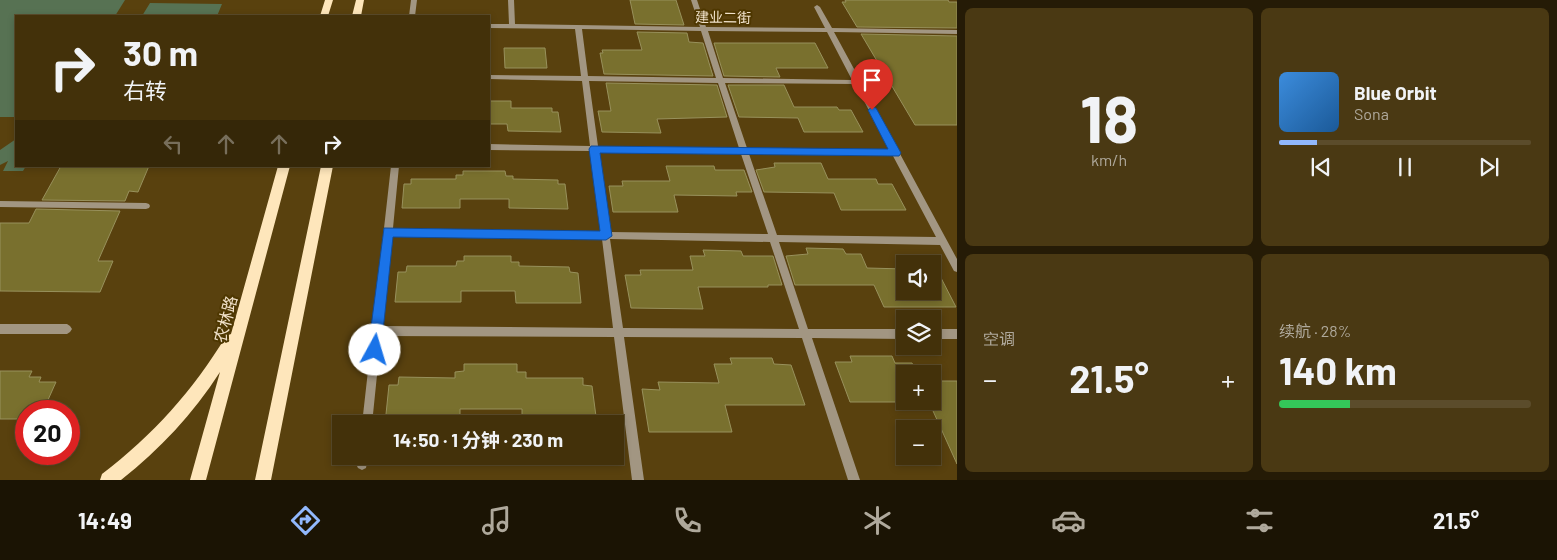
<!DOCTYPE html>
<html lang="zh">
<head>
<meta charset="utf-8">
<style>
  body { margin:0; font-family:Barlow,"Noto Sans SC",sans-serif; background:#4a3913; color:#f1f3f6; height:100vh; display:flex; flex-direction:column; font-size:19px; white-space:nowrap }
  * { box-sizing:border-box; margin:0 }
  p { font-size:16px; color:#afa99c }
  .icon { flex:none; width:28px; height:28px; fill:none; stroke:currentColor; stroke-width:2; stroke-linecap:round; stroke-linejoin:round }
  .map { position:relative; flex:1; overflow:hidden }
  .panel { display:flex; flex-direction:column; gap:8px; padding:8px; background:#251b06; width:600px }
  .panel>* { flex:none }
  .banner { position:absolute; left:15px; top:15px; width:475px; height:152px; border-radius:0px; box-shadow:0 2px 8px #0003,0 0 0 1px #5b4c2b; background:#43310a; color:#f1f3f6; overflow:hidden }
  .buttons { position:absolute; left:896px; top:255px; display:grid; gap:10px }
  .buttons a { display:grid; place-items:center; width:45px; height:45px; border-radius:0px; background:#43310a; box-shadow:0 2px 8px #0003,0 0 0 1px #5b4c2b; font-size:25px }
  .speed { position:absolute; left:15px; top:400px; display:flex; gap:10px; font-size:25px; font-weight:700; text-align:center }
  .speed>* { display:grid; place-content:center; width:65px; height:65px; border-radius:50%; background:#43310a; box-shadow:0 2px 8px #0003,0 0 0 1px #5b4c2b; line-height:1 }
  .speed .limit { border:8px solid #d22; background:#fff; color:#111 }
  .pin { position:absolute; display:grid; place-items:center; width:42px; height:42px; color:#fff; margin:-51px -21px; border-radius:50% 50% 50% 0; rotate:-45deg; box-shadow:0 0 5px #0007 }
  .pin .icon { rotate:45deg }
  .me { position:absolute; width:55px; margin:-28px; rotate:6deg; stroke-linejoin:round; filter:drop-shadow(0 0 4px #0008) }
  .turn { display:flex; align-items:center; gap:18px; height:105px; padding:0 25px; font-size:22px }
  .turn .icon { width:65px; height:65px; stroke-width:2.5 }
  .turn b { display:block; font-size:35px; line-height:42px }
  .lanes { display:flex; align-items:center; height:48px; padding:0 25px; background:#0003; justify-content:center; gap:25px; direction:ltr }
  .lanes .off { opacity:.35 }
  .big { font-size:38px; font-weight:700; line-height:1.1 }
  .panel .tile { flex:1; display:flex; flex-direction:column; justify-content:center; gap:8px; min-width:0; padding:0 18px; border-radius:8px; background:#4a3913 }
  .panel .dial { align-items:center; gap:0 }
  .dial b { font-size:65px; line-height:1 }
  .song { display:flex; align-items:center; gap:15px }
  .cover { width:60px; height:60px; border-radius:8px; background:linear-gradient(135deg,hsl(210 70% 55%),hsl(210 70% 35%)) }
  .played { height:5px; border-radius:2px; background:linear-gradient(90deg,#91b8fd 15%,#5b4c2b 15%) }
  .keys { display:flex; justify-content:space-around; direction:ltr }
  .heat { display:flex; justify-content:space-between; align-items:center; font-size:28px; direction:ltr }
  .charge { height:8px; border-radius:4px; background:linear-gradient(90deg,#34c759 28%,#5b4c2b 0) }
  .panel .tiles { flex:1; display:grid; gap:8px; grid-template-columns:repeat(2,1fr) }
  .trip { position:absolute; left:332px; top:415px; width:292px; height:50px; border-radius:0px; background:#43310a; box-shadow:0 2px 8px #0003,0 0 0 1px #5b4c2b; font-weight:700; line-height:50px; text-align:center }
  .tab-bar { display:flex; height:80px; justify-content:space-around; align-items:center; background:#1b1404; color:#afa99c }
  .tab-bar .icon { width:35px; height:35px }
  .tab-bar .current { color:#91b8fd }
  .tab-bar b { font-size:22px; color:#f1f3f6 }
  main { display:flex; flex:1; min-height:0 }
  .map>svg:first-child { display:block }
  .green { fill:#577253 }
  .building { fill:#79702e; stroke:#98915c }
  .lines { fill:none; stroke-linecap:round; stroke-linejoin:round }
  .minor { fill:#a29682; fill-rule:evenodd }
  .major { fill:#fee6bb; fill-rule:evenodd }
  .route { fill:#1a73e8; stroke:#114b97 }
  .labels { text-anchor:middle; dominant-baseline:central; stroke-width:4; stroke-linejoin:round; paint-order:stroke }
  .far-street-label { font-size:14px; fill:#f0e1c9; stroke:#4e3700 }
  .street-label { font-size:16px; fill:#f0e1c9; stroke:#4e3700 }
</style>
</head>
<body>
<main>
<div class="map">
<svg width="957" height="480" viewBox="0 0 957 480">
  <rect width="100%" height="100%" fill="#59410e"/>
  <!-- green -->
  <path class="green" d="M0,0h125l-10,16h-99v101h-16z
    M150,3l72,1 -5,12h-75z
    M16,139v27h10l-3,5h-20l5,-10 -8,4v-15z"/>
  <!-- building -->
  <path class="building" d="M630,0h46l8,25 -49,-1z
    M845,0h103l1,2h8v26l-100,-1 -15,-25h4z
    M637,32l50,1 2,9 14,1 10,33 -109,-2 -4,-21h3l-1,-3h40z
    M861,34l96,2v89h-42z
    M714,43h101l13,25h-52l4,9 -56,-1z
    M504,48h41l2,20h-42z
    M606,83l111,2 10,32 -70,2 4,14 -59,-1 -4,-21h13z
    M728,85h56l10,22h43l2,3h12l12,22h-59l-6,-14 -59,-1z
    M489,101h22v7h41v4h6l3,20 -53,-1 -1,-7h-18z
    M774,163h47l7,16h48l2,5h14l14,26h-65l-7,-17 -70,-1 -8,-22 19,-3z
    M61,166h88l-11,26 -9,-1 -4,10 -83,-1z
    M666,166h48l1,4h29l8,22h-16l1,4 -63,-1 4,17h-65l-4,-26h14l-1,-5h48z
    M463,171h42l1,5h7v3l45,1v4h7l3,25 -59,-1v-9h-49v9h-58l2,-24h7v-5h45v-4h7z
    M36,209l84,2 -22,50h15l-13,31 -100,-1v-68h29z
    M806,248l37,1 3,5h15l6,14 38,1v22h27v-17h7l17,33h-72l-10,-22h-79l-9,-29 22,-2z
    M703,250l38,1 2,5h30l9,29h-14v2h-70l5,22 -72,-1 -6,-33h16l-1,-5h53l-3,-14h15z
    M464,256h47v6h8v4l50,1 1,5 8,1 3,30h-65l-1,-12h-54v11h-66l3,-30h8l1,-6h49l1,-5h7z
    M850,356h42l3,7h17l5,11h-12v27h27v-20h25v83l-28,-62h-79l-15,-40h17z
    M730,358h42l2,6 17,1 14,40h-80l7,27h-83l-7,-43 18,1 -2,-8 61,1 -5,-19h18z
    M464,364h53v8h9v6h57v7l9,1 5,38h-75v-15h-62v15h-75l4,-39h9l1,-8 56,1v-6l9,-1z
    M0,371h32l-3,6h12l-2,5h17l-13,29h-17v8h-26z"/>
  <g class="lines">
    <!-- minor -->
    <path class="minor" d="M411,0h6l-2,16h-6z
      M508,0h6l1,24 185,3 -9,-27h6l9,27 119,1 -11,-21 3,-2 3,2 12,21 125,2v4l-123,-2 123,227v13l-3,-1 -14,-26 -161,-3 29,87h97v10l-93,-1 48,142h-12l-46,-142 -178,-1 20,143h-12l-18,-143 -233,-1 -9,88h-10l29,-258h8l-6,62 208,4 -10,-81 -102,-1v-6l101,2 -8,-65 -93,-2v-4l92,1 -6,-47 -86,-1v-4h20zM582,29l119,2 15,47 -128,-2zM708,31l119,1 25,48 -129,-2zM589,81l129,2 21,65 -141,-2zM725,83l130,1 35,66 -143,-2zM598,152l143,2 27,80 -159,-2zM749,154l144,2 43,81 -159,-2zM392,236l210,3 11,89 -231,-2zM610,239l160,3 29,87 -176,-1z
      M0,201l146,2 3,1 1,2 -1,2 -3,1 -146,-2z
      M0,324h67l3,2 2,3 -2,3 -3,2h-67z
      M932,329h25v10h-25z
      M357,456h11l-2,12 -4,2 -4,-2 -2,-4z"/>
    <!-- major -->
    <path class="major" d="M325,0h8l-5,16h-8z
      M356,0h8l-3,16h-9z
      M278,166h12l-84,314h-16l30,-108c-27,42 -60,77 -99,108h-21l2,-6c51,-39 91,-83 124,-138l5,-2z
      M321,166h12l-62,314h-16z"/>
  </g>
  <!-- route -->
  <path class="route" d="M872,107l4,1 25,45 -2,3 -299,-3 12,83 -6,4 -213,-3 -12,113 -2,4 -4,2 -5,-2 -2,-4 16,-122 216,3 -11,-82 2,-3 297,3 -20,-39z"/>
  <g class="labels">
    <!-- far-street labels -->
    <g class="far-street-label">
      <text transform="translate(723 17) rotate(1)">建业二街</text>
    </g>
    <!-- street labels -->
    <g class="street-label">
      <text transform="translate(225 319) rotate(-75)">农林路</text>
    </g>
  </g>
</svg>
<div class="buttons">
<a><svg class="icon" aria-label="sound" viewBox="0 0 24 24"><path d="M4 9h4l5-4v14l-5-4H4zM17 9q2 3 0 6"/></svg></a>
<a><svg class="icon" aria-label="layers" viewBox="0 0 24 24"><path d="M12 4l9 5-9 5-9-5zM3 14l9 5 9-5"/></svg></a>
<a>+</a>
<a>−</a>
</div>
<div class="speed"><div class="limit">20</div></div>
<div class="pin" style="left:872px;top:110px;background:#d93025"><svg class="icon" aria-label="arrive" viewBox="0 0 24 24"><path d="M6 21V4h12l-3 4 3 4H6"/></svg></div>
<svg class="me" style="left:375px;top:350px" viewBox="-20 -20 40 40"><circle r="19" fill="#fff"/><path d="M0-13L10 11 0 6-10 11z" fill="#1a73e8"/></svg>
<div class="trip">14:50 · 1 分钟 · 230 m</div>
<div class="banner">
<div class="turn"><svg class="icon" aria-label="right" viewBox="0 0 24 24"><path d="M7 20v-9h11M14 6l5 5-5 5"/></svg><div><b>30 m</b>右转</div></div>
<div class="lanes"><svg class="icon off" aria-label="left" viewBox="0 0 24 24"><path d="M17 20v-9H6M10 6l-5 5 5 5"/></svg><svg class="icon off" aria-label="ahead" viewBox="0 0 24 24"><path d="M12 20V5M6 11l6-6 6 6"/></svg><svg class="icon off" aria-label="ahead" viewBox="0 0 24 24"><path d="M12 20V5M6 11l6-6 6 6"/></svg><svg class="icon" aria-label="right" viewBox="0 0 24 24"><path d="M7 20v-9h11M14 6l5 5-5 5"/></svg></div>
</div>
</div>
<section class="panel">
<div class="tiles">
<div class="tile dial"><b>18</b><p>km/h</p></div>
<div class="tile">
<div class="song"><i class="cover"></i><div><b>Blue Orbit</b><p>Sona</p></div></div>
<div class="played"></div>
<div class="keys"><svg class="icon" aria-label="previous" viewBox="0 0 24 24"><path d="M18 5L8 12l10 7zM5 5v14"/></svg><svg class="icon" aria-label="pause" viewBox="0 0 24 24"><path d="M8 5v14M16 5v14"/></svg><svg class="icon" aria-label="next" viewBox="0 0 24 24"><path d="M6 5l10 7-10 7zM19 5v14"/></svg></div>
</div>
<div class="tile"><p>空调</p>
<div class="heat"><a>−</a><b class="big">21.5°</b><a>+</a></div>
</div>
<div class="tile"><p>续航 · 28%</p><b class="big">140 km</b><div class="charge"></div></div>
</div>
</section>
</main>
<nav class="tab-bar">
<b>14:49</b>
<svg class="icon current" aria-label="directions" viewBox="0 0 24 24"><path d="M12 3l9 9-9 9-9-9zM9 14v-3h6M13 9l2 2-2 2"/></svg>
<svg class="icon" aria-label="music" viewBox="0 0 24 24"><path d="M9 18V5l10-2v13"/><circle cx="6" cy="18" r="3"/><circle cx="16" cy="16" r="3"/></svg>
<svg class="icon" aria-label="phone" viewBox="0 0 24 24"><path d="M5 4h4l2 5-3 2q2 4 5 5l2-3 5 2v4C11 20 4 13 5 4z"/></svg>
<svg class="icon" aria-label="climate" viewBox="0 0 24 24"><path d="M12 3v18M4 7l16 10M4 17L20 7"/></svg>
<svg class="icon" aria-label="car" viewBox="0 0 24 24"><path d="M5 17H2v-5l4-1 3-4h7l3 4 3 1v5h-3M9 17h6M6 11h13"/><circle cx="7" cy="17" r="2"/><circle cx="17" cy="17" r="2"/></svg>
<svg class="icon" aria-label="filters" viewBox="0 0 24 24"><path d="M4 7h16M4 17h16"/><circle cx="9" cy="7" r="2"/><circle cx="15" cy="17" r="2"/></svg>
<b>21.5°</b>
</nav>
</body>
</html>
